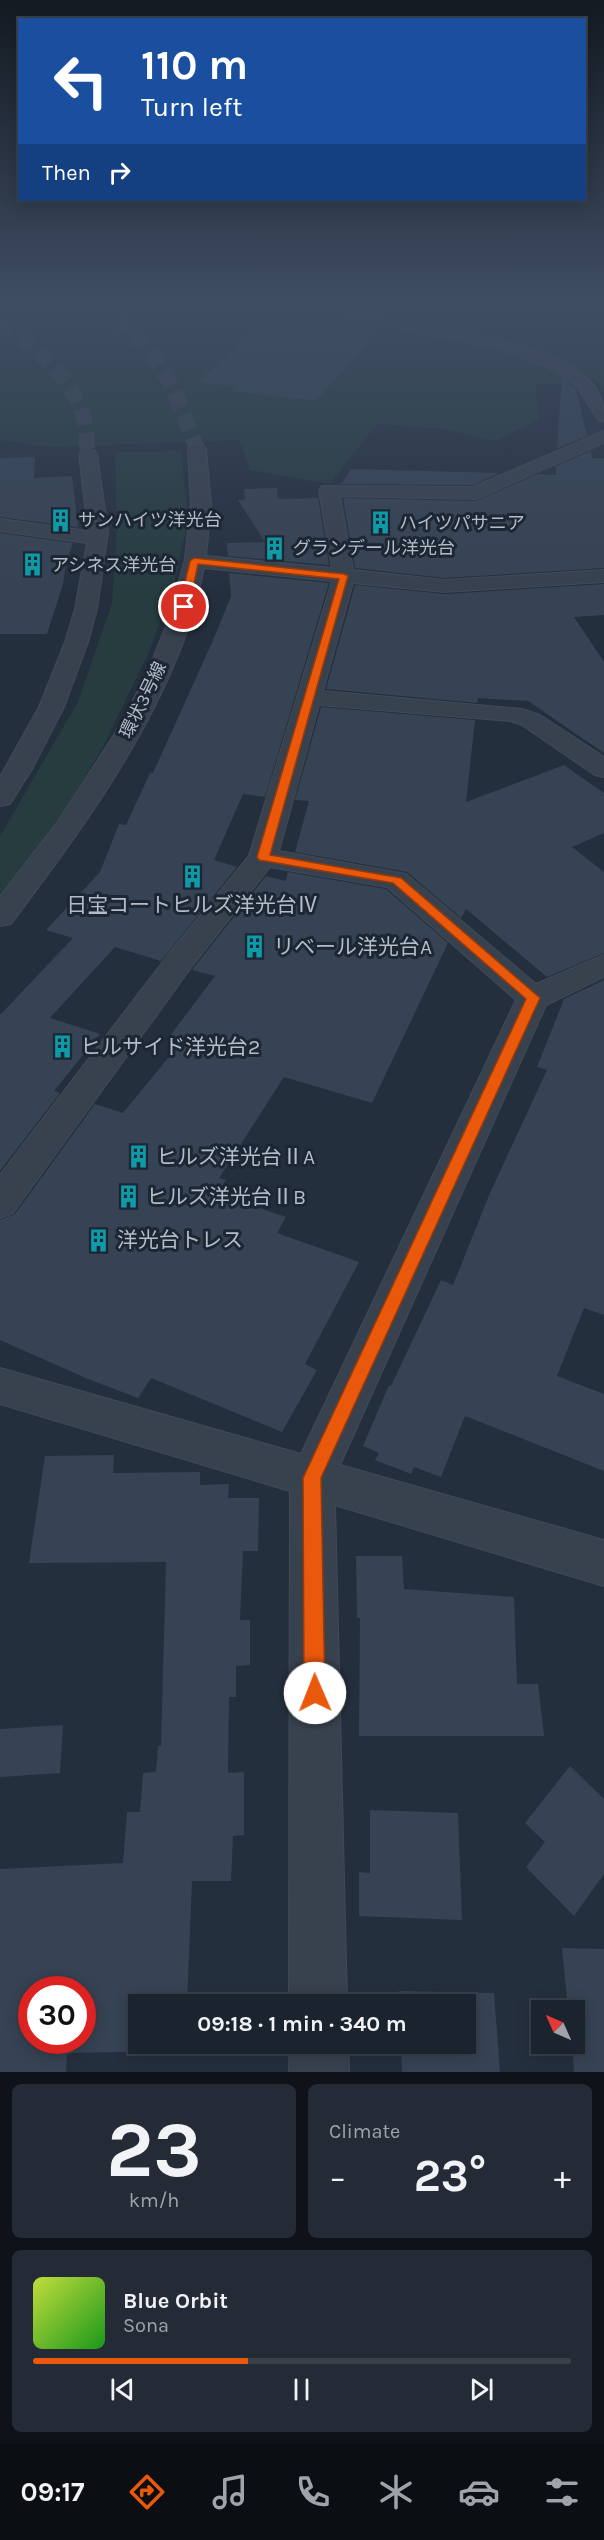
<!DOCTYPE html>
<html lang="en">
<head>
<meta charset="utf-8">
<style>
  body { margin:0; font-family:Karla,"Noto Sans JP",sans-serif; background:#242b36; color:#f1f3f6; height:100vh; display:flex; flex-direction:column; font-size:22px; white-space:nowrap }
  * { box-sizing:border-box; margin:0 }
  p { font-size:20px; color:#a0a4aa }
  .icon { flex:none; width:33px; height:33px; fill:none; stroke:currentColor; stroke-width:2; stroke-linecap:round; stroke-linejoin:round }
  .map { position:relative; height:2072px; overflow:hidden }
  .panel { display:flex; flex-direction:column; gap:12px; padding:12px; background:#0f1319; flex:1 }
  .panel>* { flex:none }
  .top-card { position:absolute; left:18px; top:18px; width:568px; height:183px; border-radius:0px; box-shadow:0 3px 15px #0003,0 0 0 2px #39404a; background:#1a4fa0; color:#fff; overflow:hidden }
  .needle { width:39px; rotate:315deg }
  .fabs { position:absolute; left:531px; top:2000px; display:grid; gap:12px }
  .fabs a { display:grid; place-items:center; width:54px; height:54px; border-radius:0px; background:#1b232e; box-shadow:0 3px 15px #0003,0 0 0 2px #39404a; font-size:30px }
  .speed { position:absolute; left:18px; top:1976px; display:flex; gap:12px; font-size:30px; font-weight:700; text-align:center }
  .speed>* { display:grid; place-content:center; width:78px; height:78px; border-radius:50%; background:#1b232e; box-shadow:0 3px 15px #0003,0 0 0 2px #39404a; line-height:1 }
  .speed .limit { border:9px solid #d22; background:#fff; color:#111 }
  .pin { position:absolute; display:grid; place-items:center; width:51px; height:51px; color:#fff; margin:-26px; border:3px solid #fff; border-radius:50%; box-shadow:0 2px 6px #0007 }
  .me { position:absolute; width:66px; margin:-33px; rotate:359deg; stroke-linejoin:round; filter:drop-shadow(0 0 4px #0008) }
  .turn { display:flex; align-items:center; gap:21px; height:126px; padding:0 24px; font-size:27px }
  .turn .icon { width:78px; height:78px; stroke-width:2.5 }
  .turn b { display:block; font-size:42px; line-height:51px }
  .then { display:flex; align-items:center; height:57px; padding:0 24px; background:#0003; gap:12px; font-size:22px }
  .big { font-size:45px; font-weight:700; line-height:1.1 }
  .panel .tile { flex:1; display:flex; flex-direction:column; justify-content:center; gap:9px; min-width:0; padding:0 21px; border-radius:9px; background:#242b36 }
  .panel .dial { align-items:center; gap:0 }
  .dial b { font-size:78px; line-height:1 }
  .song { display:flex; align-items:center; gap:18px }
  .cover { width:72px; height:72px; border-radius:9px; background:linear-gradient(135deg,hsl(70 70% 55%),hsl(120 70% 35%)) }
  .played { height:6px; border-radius:3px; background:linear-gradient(90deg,#ea580c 40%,#39404a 40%) }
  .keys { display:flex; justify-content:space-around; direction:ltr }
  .heat { display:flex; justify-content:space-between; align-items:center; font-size:33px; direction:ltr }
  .panel .tiles { flex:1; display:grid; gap:12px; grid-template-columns:1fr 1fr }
  .tile:last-child { grid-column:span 2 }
  .trip { position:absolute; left:128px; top:1994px; width:348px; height:60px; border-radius:0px; background:#1b232e; box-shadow:0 3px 15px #0003,0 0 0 2px #39404a; font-weight:700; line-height:60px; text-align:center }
  .menu { display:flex; height:96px; justify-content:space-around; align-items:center; background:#0b0e12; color:#a0a4aa }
  .menu .icon { width:42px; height:42px }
  .menu .selected { color:#ea580c }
  .menu b { font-size:27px; color:#f1f3f6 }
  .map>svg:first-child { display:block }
  .green { fill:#263c3f }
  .building { fill:#364354; fill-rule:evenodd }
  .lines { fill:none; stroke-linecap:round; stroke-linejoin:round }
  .minor-tunnel { stroke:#3a4453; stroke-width:16; stroke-dasharray:16 8; stroke-linecap:butt }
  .minor-casing { stroke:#414a57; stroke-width:2 }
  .minor { fill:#38414e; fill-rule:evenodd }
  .route { fill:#ea580c; stroke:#983908; stroke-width:1.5 }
  .labels { text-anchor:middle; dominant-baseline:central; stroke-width:6; stroke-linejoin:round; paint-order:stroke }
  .far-poi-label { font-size:18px; fill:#b4bcc9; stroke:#1d2633; text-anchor:start }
  .far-street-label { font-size:18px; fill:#b4bcc9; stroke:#1d2633 }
  .poi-label { font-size:21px; fill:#b4bcc9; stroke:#1d2633; text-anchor:start }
</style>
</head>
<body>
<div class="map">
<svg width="604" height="2072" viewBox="0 0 604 2072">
  <rect width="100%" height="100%" fill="#242f3e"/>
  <!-- green -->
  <path class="green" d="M0,303h277l208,41 27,8 23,11h8l18,10 10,10 -35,1 2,36 -43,21 -51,-12 -67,-5 -47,60 -80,-14 -11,-30 -188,7 -51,-7z
    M339,303h265v88c-14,-23 -42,-24 -65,-34 -14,-6 -27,-14 -42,-19l-165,-31z
    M181,451l7,69 -14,64 -24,66 -46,95 -57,95 -47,57v-61l78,-134 34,-99 5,-77 -2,-74z"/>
  <!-- building -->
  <path class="building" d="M287,320l90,13 -61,68 -84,-10 4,-4 -38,-5 57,-54 21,2z
    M562,378l14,12 11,46 -30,12z
    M591,451l1,7h12v110l-159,10 -90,-10 -12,-70 133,3 62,-27 18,1v-9z
    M35,457l-1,21 38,-2 6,51 -78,-10v-59z
    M351,469l148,4 -26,12 -132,-1z
    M277,488l1,11 40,-1 11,67 -101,-9 -1,-13 38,-1 -27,-42h7l-1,-11z
    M0,533l73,10 -7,20 -3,21 -16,50h-47z
    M229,573l100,10 -64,214 -22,-3 -29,66 23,7 -76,94 -46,-14 -65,71 50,16 -46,57 6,2 -60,78v-156l73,-77 -27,-8 54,-58 19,-48 7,1 24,-52h3l61,-135 17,-42z
    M604,584v31l-30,2 30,45v91l-76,-52 -50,-3 -1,5 -151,-14 29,-104 90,9z
    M321,707l154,13 -9,82 98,-37 40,28v40l-32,14 32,25v81l-57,24 -81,-68 -5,9 -54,-46 -112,-20 14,-51 -14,-1z
    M288,872l98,17 62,54 -76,160 -88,-26 -65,101 7,2 -9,14 69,23 -9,16 82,29 -54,102 12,6 -35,62 -131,-54 -13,20 -50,-19 -88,-39v-120l15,-6 80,-110 28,9 59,-72 -13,-4 46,-61 -23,-6 74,-94 20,5z
    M604,980v335l-20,-7 -27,68 47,18v77l-139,-55 -24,61 -27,-10 -3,7 -36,-14 4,-7 -16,-7 26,-61 2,1 50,-106 12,5 37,-92 57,-123 -10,-3 27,-68z
    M114,1455l-1,18 87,-1v13l29,-1 -1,14h31l-1,53h-15l-3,69h10v45l-14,1v31h-7l-1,76 16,-1v63l-11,1 -2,45h-39l-5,123h-49v39h47v8l-118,2 -1,19h-66v-203l123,-6 4,-51h13l3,-39 13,-1 2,-26h3l5,-184 -137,1 16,-107zM32,1989h50v51h-50z
    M356,1556h46l2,33 110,8 3,87h21l6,52h-185l1,-118h-3z
    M63,1725l-3,48 -60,4v-48z
    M570,1766l34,33v75l-30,42 -48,-49 19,-25 -20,-19z
    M370,1810l88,3 4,107 -103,-4v-44l11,1z
    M562,1948l42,1v123h-30l-2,-29h2v-33h-6z
    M399,1991l95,2 6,79h-98l-1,-29h64v-39h-65z"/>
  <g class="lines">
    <!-- minor-tunnel -->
    <path class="minor-tunnel" d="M97,303c21,17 44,35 60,58 18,26 28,58 40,88
      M0,323c32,21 69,51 82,89 5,13 4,28 6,42"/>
    <defs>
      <path id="minor" d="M286,303h26c38,7 76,14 113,22 48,9 133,20 167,58 10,12 12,23 12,38l-6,-1 -19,-30 -11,-11 -25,-14 -42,-16 -208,-42z
        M604,431v12l-128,56 -136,-3 13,74 92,10 159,-10v12l-159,10 -92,-9 -30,108 199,18 18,6 64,42v20l-9,-2 -73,-50 -12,-4 -191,-16 -40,146 127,23 130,110 68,-29v22l-58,28 -206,460 264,75v46l-269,-81 12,499h-58l1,-513 -290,-87v-36l301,86 215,-454 -129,-113 -117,-20 -80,102 -177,244 -13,5v-43l168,-220 81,-99 83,-275 -128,-13c-4,16 -7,33 -12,49 -37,114 -110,212 -181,307l-11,2v-29l59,-77 62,-96 27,-53 22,-55 15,-57 6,-55 -3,-55 3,-4h12l3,4 5,55 -5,52 126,12 -13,-78 3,-4 151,1z
        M88,449l6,1 3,4 11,77 -11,78 -9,33 -24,65 -32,62 -22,35 -10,2v-29l39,-70 26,-65 10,-33 12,-66 -87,-12v-12l88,12 -9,-77 3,-4z
        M290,2043h58l1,29h-60z"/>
    </defs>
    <!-- minor casing -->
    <use href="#minor" class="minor-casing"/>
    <!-- minor -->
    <use href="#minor" class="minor"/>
  </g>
  <!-- sky -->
  <linearGradient id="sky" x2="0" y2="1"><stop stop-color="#141a22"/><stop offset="0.51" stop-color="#3f4d63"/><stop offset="1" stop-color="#3f4d63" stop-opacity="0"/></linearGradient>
  <rect width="604" height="593" fill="url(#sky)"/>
  <!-- route -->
  <path class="route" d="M194,558l150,16 4,2 -78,279 131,23 139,120 -219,480 4,215 -3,8 -7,3 -8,-3 -3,-8 -1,-215 223,-479 -133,-116 -134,-23 -2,-3 82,-278 -141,-15 -9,43 -5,2 -5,-2 11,-46z"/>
  <!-- icons -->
  <defs>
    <symbol id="building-bare" viewBox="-9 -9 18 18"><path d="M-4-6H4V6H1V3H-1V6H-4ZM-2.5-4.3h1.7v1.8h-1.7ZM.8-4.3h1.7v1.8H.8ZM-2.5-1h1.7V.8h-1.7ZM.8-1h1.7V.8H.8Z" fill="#0f9aa8" stroke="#1d2633" stroke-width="2.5" paint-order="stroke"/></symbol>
  </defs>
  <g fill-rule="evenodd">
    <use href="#building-bare" x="44" y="504" width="33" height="33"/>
    <use href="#building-bare" x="364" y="506" width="33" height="33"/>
    <use href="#building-bare" x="258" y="532" width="33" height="33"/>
    <use href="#building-bare" x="16" y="548" width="33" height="33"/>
    <use href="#building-bare" x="176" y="860" width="33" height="33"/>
    <use href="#building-bare" x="238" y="930" width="33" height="33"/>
    <use href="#building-bare" x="46" y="1030" width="33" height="33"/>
    <use href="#building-bare" x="122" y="1140" width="33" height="33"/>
    <use href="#building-bare" x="112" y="1180" width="33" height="33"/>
    <use href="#building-bare" x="82" y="1224" width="33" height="33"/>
  </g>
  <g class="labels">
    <!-- far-poi labels -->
    <g class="far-poi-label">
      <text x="78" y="520">サンハイツ洋光台</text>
      <text x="399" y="523">ハイツパサニア</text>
      <text x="293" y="548">グランデール洋光台</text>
      <text x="51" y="565">アシネス洋光台</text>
    </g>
    <!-- far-street labels -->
    <g class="far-street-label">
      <text transform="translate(143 700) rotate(-64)">環状3号線</text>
    </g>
    <!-- poi labels -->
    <g class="poi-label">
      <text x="192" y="905" text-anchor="middle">日宝コートヒルズ洋光台Ⅳ</text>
      <text x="273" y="947">リベール洋光台A</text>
      <text x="80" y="1047">ヒルサイド洋光台2</text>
      <text x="156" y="1157">ヒルズ洋光台ⅡA</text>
      <text x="146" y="1197">ヒルズ洋光台ⅡB</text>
      <text x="117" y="1240">洋光台トレス</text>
    </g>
  </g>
</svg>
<div class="fabs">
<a><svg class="needle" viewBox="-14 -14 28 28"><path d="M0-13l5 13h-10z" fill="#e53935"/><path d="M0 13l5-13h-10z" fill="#a0a4aa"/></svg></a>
</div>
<div class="speed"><div class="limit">30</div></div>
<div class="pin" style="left:184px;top:607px;background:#d93025"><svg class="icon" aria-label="arrive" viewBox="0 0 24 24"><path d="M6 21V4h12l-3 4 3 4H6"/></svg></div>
<svg class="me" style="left:315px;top:1693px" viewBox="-20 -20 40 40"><circle r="19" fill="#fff"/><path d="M0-13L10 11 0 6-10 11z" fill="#ea580c"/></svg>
<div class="trip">09:18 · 1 min · 340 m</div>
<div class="top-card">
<div class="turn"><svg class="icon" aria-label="left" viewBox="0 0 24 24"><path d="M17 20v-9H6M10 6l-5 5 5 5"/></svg><div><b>110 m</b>Turn left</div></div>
<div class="then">Then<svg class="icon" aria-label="right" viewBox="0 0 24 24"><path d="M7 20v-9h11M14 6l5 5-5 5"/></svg></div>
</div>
</div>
<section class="panel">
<div class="tiles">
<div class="tile dial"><b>23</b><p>km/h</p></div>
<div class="tile"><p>Climate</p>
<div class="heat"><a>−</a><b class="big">23°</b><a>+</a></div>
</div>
<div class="tile">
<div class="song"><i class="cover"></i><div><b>Blue Orbit</b><p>Sona</p></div></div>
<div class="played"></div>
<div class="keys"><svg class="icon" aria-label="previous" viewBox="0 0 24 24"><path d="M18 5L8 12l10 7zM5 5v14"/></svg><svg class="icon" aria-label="pause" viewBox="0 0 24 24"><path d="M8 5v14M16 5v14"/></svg><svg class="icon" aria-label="next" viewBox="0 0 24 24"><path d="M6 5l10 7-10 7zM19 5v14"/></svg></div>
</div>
</div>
</section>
<nav class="menu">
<b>09:17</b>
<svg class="icon selected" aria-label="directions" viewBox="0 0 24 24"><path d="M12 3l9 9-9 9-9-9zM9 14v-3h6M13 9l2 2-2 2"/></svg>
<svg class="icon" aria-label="music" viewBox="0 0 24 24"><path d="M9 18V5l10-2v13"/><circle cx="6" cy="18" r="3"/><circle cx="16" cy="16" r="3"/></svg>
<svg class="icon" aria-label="phone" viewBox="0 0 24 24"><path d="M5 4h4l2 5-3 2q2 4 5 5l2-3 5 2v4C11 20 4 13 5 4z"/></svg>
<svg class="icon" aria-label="climate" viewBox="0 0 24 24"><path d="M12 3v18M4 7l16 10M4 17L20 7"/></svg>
<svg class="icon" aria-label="car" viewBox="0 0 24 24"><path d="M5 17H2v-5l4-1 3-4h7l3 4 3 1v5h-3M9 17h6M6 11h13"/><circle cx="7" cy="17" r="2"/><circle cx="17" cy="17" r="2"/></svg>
<svg class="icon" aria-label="filters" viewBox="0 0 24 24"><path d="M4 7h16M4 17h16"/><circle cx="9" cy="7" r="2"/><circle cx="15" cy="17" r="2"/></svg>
</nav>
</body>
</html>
